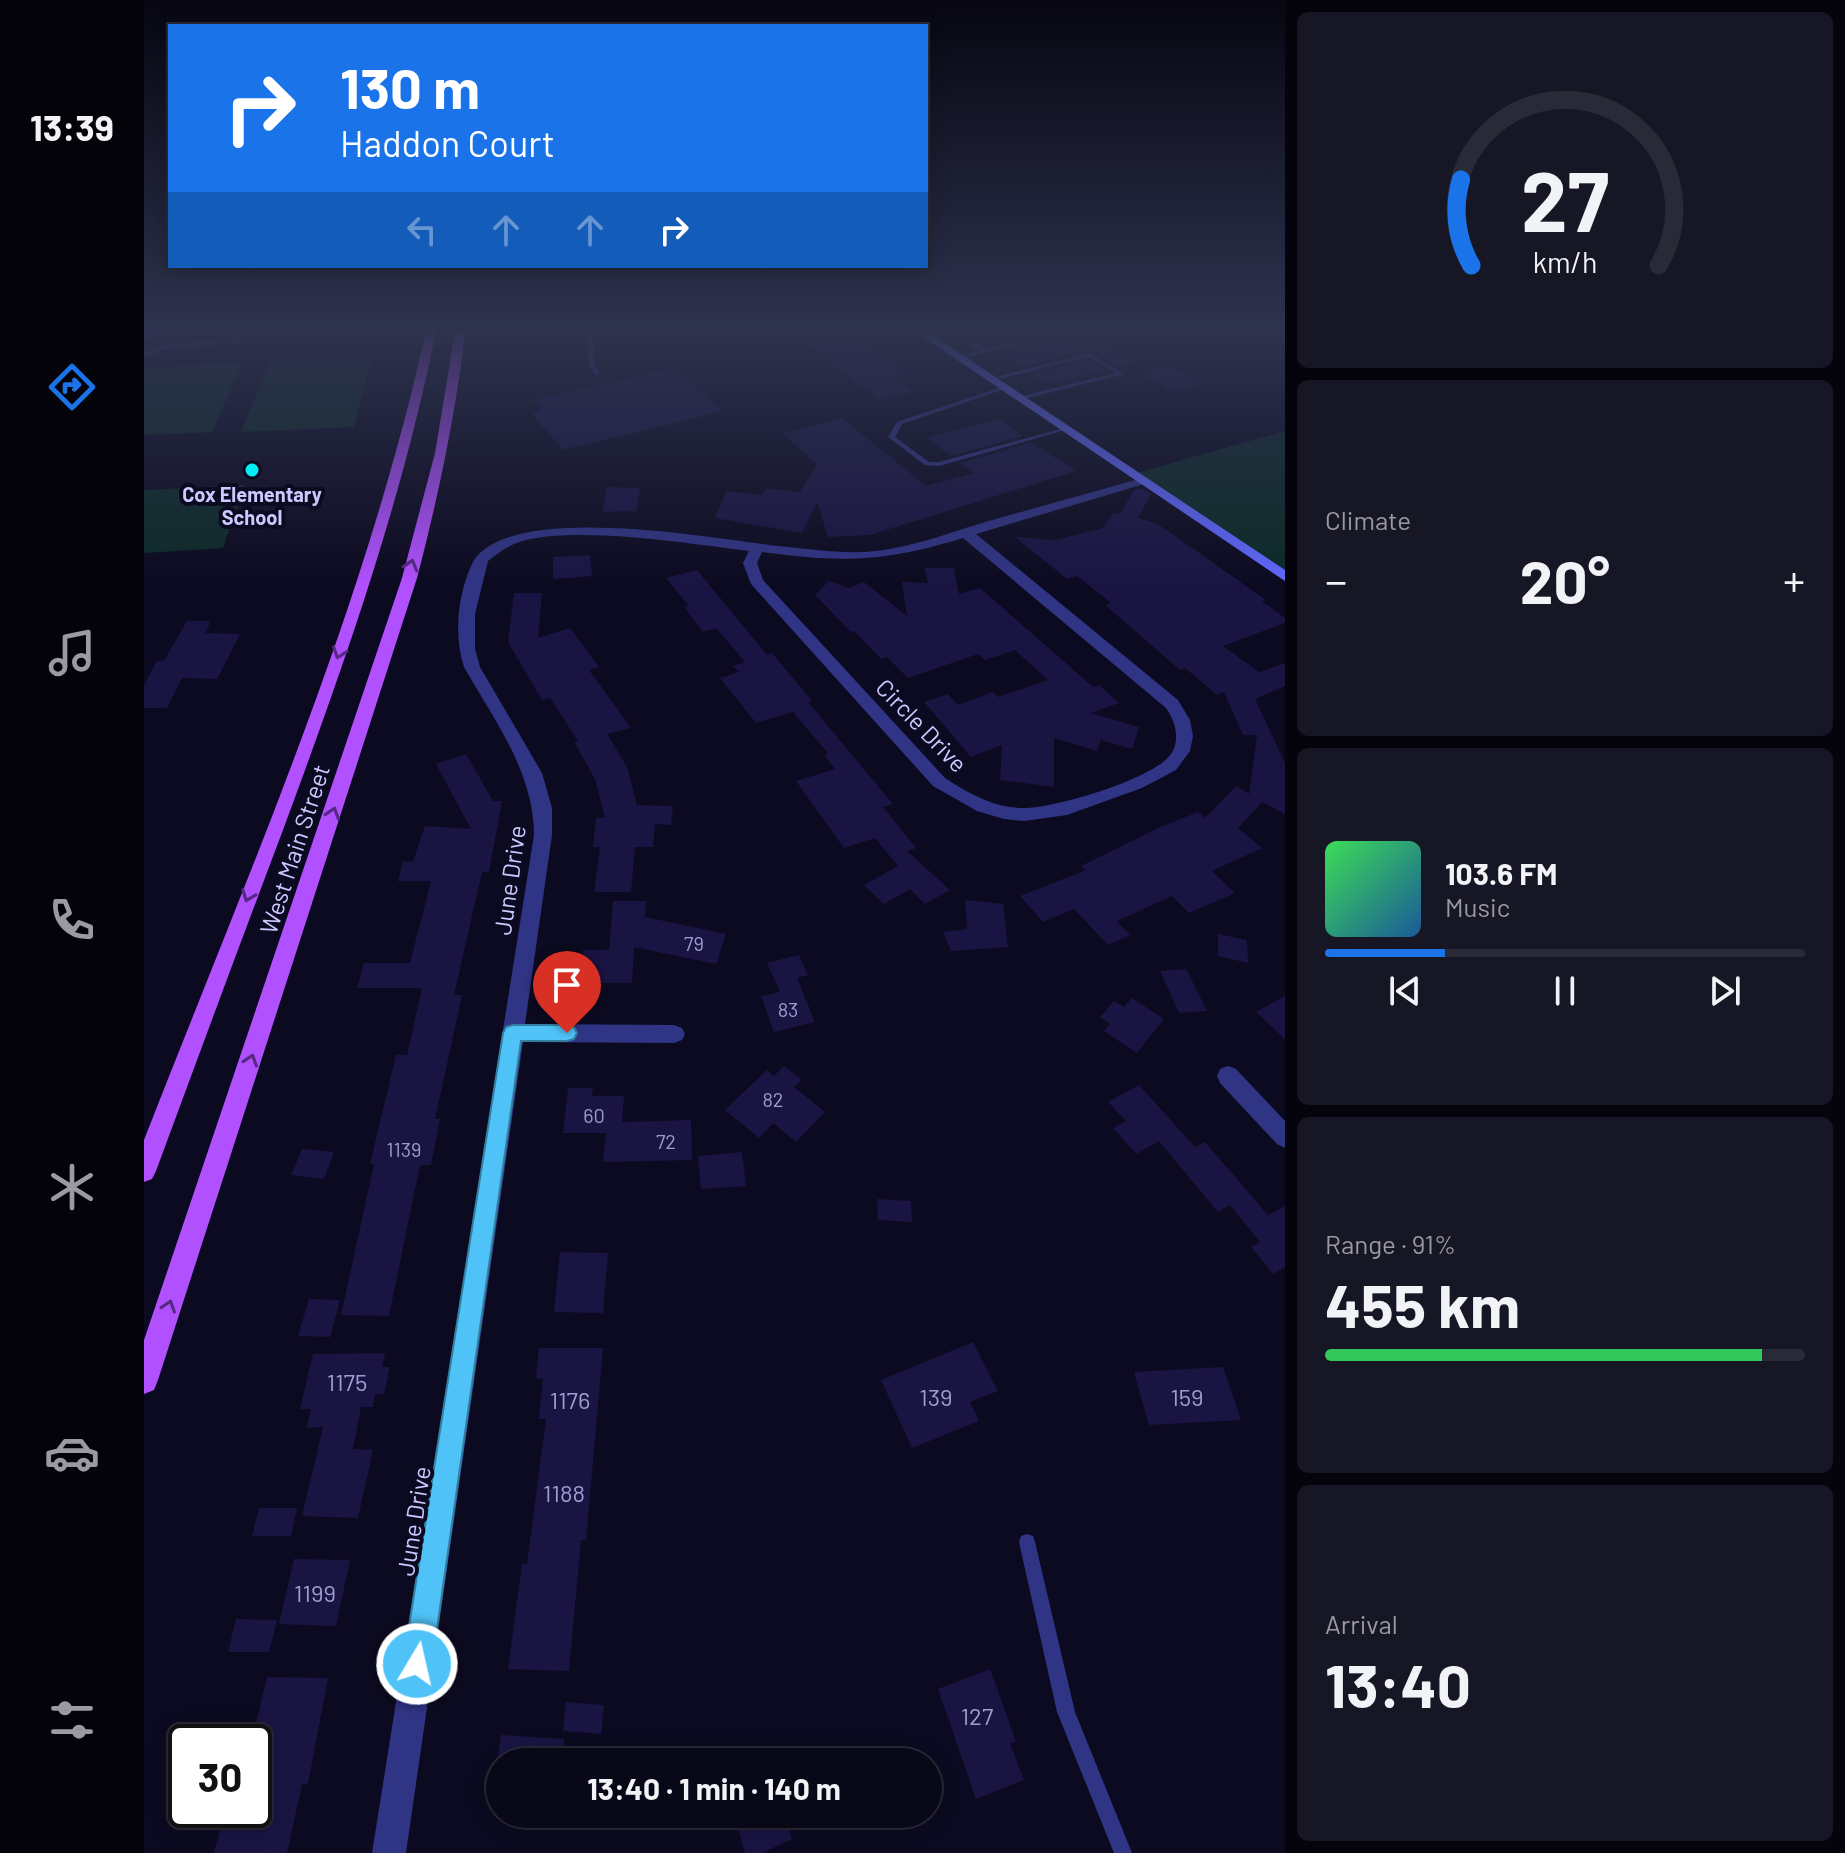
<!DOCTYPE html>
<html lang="en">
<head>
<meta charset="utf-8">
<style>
  body { margin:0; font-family:Barlow,sans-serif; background:#171625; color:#f1f3f6; height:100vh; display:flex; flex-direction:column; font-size:30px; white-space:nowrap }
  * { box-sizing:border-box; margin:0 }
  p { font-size:26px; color:#999aa2 }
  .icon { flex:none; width:44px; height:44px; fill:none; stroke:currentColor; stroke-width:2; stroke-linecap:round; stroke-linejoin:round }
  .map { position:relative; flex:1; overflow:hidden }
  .drawer { display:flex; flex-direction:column; gap:12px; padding:12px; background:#05040d; width:560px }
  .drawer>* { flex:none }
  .guide { position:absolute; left:24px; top:24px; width:760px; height:244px; border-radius:0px; box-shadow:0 4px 20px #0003,0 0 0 2px #292937; background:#1a73e8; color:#fff; overflow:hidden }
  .speed { position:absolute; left:24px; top:1724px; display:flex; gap:16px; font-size:40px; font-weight:700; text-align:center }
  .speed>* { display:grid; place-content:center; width:104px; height:104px; border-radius:50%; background:#090818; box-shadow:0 4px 20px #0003,0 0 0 2px #292937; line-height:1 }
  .speed .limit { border:4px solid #111; border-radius:12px; background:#fff; color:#111 }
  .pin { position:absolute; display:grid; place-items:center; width:68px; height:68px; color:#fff; margin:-82px -34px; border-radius:50% 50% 50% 0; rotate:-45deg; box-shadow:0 0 8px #0007 }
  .pin .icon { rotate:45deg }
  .me { position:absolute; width:88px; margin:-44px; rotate:9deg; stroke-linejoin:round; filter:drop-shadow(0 0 6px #0008) }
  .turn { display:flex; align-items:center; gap:28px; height:168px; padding:0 40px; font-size:36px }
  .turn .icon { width:104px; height:104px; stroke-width:2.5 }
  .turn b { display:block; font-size:56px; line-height:68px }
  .lanes { display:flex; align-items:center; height:76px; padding:0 40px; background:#0003; justify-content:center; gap:40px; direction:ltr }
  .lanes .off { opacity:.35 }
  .big { font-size:60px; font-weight:700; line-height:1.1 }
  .drawer .tile { flex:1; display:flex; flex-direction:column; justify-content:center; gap:12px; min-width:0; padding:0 28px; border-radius:12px; background:#171625 }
  .drawer .dial { align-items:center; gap:0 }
  .dial svg { height:208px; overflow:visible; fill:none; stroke:#292937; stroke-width:7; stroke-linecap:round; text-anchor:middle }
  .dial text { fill:#f1f3f6; stroke:none }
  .song { display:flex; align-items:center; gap:24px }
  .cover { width:96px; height:96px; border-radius:12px; background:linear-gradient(135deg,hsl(130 70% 55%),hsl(210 70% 35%)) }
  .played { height:8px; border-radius:4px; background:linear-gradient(90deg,#1a73e8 25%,#292937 25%) }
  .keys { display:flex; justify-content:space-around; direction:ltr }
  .heat { display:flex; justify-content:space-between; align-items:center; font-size:44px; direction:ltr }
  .charge { height:12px; border-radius:6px; background:linear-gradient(90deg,#34c759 91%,#292937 0) }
  .trip { position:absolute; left:342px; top:1748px; width:456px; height:80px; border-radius:40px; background:#090818; box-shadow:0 4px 20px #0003,0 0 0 2px #292937; font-weight:700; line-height:80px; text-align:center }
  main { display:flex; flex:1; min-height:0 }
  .tabs { display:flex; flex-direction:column; width:144px; justify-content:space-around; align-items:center; background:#04030a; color:#999aa2 }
  .tabs .icon { width:56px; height:56px }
  .tabs .active { color:#1a73e8 }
  .tabs b { font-size:36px; color:#f1f3f6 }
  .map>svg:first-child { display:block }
  .green { fill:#0d2a27 }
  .building { fill:#1a1443 }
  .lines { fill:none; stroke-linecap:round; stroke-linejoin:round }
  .lane { fill:#303484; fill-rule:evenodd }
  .street { fill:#303484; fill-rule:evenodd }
  .secondary { fill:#6068ff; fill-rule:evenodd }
  .primary { fill:#b050ff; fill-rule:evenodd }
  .oneway { stroke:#562a84 }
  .route { fill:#4fc3f7; stroke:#337fa1; stroke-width:2 }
  .poi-dot { fill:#00eff4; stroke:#0c0a20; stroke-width:3 }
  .labels { text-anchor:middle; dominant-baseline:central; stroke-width:8; stroke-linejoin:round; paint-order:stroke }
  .far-poi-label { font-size:20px; font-weight:bold; fill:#cbc9ff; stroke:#0c0a20 }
  .number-label { font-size:20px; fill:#9f9cd0 }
  .street-label { font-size:24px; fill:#cbc9ff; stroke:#0c0a20 }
  .near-number-label { font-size:24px; fill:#9f9cd0 }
</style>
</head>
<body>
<main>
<nav class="tabs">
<b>13:39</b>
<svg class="icon active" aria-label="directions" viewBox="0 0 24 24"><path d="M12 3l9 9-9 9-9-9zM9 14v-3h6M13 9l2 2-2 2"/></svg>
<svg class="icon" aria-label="music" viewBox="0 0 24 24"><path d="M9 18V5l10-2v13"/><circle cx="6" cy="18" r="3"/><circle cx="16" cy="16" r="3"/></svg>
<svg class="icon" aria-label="phone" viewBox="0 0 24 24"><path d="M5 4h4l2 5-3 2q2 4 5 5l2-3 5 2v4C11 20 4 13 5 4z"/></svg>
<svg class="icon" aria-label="climate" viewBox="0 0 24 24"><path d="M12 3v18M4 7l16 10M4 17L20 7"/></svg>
<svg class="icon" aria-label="car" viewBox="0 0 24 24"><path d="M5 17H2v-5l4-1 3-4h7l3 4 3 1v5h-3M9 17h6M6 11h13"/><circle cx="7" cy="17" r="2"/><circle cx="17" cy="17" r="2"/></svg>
<svg class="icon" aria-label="filters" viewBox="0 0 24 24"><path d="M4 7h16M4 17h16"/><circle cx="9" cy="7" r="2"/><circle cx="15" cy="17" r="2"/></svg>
</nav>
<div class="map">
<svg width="1141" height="1853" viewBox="0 0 1141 1853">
  <rect width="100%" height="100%" fill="#0c0a20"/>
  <!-- green -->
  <path class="green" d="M229,357l-19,70 -113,5 29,-71z
    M98,363l-30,69 -68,3v-68z
    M1141,431v146l-152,-103z
    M101,485l-22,63 -79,5v-63z"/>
  <!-- building -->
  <path class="building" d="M218,326h54v16l-58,3z
    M680,326l16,12 13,-3 55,39 -16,4 20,14 -33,8 -88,-68z
    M818,326h44l16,12 -30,6z
    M878,326h52l63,36 -19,5 -29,-17 -67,17 -19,-12 4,-1 -4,-3 38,-9 -1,-5z
    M945,360l16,10 -57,14 -16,-10z
    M1023,365l34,20 -28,7 -33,-20z
    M530,368l49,43 -160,39 -32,-37 10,-3 -8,-10z
    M698,418l84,68 48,-13 -14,-10 72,-20 44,28 -206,64 -42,2 -11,-35 -15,31 -87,-15 11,-27 36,4 4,-7 34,4 17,-28 -35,-31z
    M855,419l24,17 -72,20 -24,-18z
    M463,487l33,1 -4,23 -34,1z
    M998,488l9,6 -13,24 20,6 108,76 -4,1 23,17v5l-62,23 36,26 26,-9v23l-30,13 30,64v51l-23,-12 -24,26 24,20 -50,23 23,22 -46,20 -17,-17 -55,25 13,14 -22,10 -34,-36 -31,13 -23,-26 66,-26 -5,-4 77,-38 40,-16 7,6 31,-32 13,8 8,-59h-14l-19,-43 -7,3 -32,-27 -5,2 -75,-65 6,-2 -34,-27 -10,3 -52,-42 40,3 48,-12 10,-15 7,1 14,-24z
    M446,555l2,21 -39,3v-22z
    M781,568h29l5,26 21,-6 113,99 6,-2 20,18 -28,10 48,14 -7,22 -31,-9 -4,11 -43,-13v49l-54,-7 2,-35 -31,12 -47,-55 24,-8 10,11 35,-13 5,5 50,-17 -33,-30 -30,10 -7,-6 -70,24 -21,-21 -6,2 -27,-28 -3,1 -36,-37 14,-14 20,7 15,-6 43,34 -5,-34 26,1z
    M553,570l70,85 5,-2 40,48 -4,1 85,102 -10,3 33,41 -9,3 43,39 -25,14 -15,-15 -26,15 -20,-19 34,-19 -23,-28 -31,10 -48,-67 39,-12 -11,-14 4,-2 -35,-41 -37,11 -36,-45 19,-6 -6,-6 12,-4 -29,-34 -13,4 -19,-25 5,-1 -23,-28z
    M370,593h28l-4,45 32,-10 29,39 -10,3 42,58 -24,6 20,33 10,38 36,1 -2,19 -16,-1 -2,23h-18l-4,45h-37l6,-45h-7l3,-29h9l-10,-39 -21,-37 4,-1 -28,-43 -8,2 -34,-58z
    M43,621h24l-6,12 35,1 -23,45 -35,-1 -15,30h-23v-23l13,-24h7z
    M322,754l27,47h9l-13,71h-7l-28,123h8l-27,124h5l-9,46h-11l-31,151 -48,-1 33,-151h-4l26,-109h11l15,-67h-65l7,-25h46l21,-82h-33l5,-20 10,1 12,-36 46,3 -35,-65z
    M821,900l38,4 5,43 -57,4 -8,-19 24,-3z
    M469,901h33l-1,16 81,17 -10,30 -82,-17 -2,36h-53l4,-33h26z
    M1074,934l29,6 1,23 -30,-7z
    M655,955l9,20 -11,3 18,44 -41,10 -13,-36 19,-4 -13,-29z
    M1042,969l21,42 -28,2 -19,-42z
    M1141,996v43l-29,-27z
    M988,998l32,21 -27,34 -33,-22 6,-7 -10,-7 14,-16 10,6z
    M640,1066l18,14 -8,7 31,25 -29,30 -23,-19 -14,15 -34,-28 42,-40 7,6z
    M995,1085l56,62 10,-5 63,73 17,-9v61l-12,7 -22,-27 9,-5 -30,-37 -12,7 -59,-71 -23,13 -23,-26 13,-7 -18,-19z
    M424,1088h25l-1,8h32l-2,26 69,-2 1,40 -89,2 3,-29h-43z
    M158,1149l32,3 -10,27 -33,-4z
    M598,1152l4,34 -45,3 -3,-33z
    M733,1199l34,2 1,21 -34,-2z
    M416,1252l48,1 -5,60 -49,-1z
    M165,1299l31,1 -10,37 -32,-1z
    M829,1342l25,49 -28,11 9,19 -67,27 -31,-68z
    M395,1348h64l-17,192h-5l-12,131 -61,-2 14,-105h5l19,-145h-7l4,-40 -7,-1z
    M241,1353l-3,14h8l-6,27h-9l-2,13h-12l-8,42 20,1 -15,68 -56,-2 21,-89 -16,1 4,-19h-11l13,-55z
    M1079,1367l18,53 -92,5 -15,-53z
    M115,1508h38l-6,28h-39z
    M150,1559l56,1 -14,66 -57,-2z
    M92,1619l41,1 -8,32h-41z
    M846,1669l26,72 -6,3 14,36 -48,19 -38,-110z
    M123,1677l61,1 -20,106h-6l-15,69h-73l11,-43h29v-77z
    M422,1702l38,3 -3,29 -38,-3z
    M357,1735l63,4 -2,23h-65z
    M590,1814h50l8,25 -30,14h-17z"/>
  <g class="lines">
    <!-- lane -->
    <path class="lane" d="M442,326h6l3,40 5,8 -3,2 -8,-10z
      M865,326h7l22,14 -79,19 -2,-1v-2l22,-5 -27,-17 -23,5 -3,-2 27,-7 32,19 45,-10z
      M114,339l2,1v2l-29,2 -3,-2 3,-2z
      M45,341h29l3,2 -3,2 -48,2 -26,10v-5l17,-7z
      M946,353l34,21 -104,26 -3,-2 1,-1 98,-24 -27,-16 -98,24 -3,-2z
      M858,387l5,1 -105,36 -7,13 34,25h10l125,-34 5,1 -130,37 -14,-1 -37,-28 9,-15z
      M883,1534l6,2 2,6 40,170 57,141h-18l-57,-141 -38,-170 2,-6z"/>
    <!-- street -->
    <path class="street" d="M961,326h12v1l-5,3z
      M995,479l12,3 -175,52 202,166 12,20 3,16 -3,15 -14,19 -34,18 -75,27 -43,6 -20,-2 -27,-8 -44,-25 -182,-202 -8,-21 6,-12c-55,-7 -186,-28 -235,-7 -9,4 -19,11 -26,17l-13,53v35l5,18 62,106 10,35v27l-27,189 149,1 8,3 3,6 -3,6 -8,3 -151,-1 -117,811h-34l162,-1018c0,-63 -40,-115 -70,-168 -11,-33 -6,-76 10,-107 42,-59 240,-21 305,-14 28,3 57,7 85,6 40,-2 79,-17 118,-29 52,-15 105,-29 157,-44zM819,538l203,170c9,13 15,31 5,46 -17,25 -116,54 -147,54 -30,0 -54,-14 -79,-30l-182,-198 -6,-17 5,-11c81,11 123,10 201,-14z
      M1084,1066l8,3 49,52v27l-8,-4 -57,-61 -3,-7 3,-7z"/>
    <!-- secondary -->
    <path class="secondary" d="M17,326h15l-32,13v-7z
      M763,326h12l366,244v11z"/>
    <!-- primary -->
    <path class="primary" d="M283,326h10c-34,173 -93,339 -154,504 -43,114 -85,227 -127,341l-4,8 -8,3v-42c104,-267 222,-533 283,-814z
      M312,326h10c-10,86 -27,168 -49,252l-259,802 -4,10 -10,4v-54l258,-762 33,-125z"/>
  </g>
  <!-- one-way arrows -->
  <defs><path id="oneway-chevron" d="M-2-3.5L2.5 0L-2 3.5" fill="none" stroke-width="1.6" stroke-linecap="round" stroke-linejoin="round" transform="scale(2)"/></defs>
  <g class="oneway">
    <use href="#oneway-chevron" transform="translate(267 565) rotate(-74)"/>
    <use href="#oneway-chevron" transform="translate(195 653) rotate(109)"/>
    <use href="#oneway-chevron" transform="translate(189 813) rotate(-72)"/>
    <use href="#oneway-chevron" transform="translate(104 896) rotate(111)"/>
    <use href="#oneway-chevron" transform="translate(107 1060) rotate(-72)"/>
    <use href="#oneway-chevron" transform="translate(25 1306) rotate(-72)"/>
  </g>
  <!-- sky -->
  <linearGradient id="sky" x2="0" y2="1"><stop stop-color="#070612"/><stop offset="0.56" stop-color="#2e334e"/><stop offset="1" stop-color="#2e334e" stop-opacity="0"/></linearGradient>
  <rect width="1141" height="586" fill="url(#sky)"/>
  <!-- route -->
  <path class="route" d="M369,1025h54l7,2 3,6 -3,6 -7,2h-46l-89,623 -4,10 -11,4 -10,-4 -4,-10 100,-631 3,-6z"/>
  <!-- markers -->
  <circle class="poi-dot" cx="108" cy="470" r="8"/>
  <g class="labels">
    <!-- far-poi labels -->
    <g class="far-poi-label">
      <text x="108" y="494">Cox Elementary<tspan x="108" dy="23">School</tspan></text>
    </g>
    <!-- number labels -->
    <g class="number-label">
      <text x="550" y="943">79</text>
      <text x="644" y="1009">83</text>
      <text x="629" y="1099">82</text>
      <text x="450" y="1115">60</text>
      <text x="522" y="1141">72</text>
      <text x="260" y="1149">1139</text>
    </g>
    <!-- street labels -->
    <g class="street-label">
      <text transform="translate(778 725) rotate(46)">Circle Drive</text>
      <text transform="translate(150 849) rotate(-72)">West Main Street</text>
      <text transform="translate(365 880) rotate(-82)">June Drive</text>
      <text transform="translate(269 1521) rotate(-81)">June Drive</text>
    </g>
    <!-- near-number labels -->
    <g class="near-number-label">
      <text x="203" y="1381">1175</text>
      <text x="792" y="1396">139</text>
      <text x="1043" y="1396">159</text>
      <text x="426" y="1399">1176</text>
      <text x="420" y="1492">1188</text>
      <text x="171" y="1592">1199</text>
      <text x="833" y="1715">127</text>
    </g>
  </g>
</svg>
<div class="speed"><div class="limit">30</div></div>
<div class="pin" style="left:423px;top:1033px;background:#d93025"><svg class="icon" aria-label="arrive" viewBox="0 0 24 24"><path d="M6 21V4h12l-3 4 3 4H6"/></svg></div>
<svg class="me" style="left:273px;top:1664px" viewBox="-20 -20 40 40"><circle r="17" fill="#4fc3f7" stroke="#fff" stroke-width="3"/><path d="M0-11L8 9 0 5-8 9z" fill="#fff"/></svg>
<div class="trip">13:40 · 1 min · 140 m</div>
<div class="guide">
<div class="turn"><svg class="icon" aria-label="right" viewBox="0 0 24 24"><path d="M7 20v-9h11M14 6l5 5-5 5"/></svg><div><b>130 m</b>Haddon Court</div></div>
<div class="lanes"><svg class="icon off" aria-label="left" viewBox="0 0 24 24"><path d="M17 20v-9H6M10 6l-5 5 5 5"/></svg><svg class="icon off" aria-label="ahead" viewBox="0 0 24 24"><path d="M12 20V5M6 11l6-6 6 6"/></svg><svg class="icon off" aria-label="ahead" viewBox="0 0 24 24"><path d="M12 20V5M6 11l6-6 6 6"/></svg><svg class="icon" aria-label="right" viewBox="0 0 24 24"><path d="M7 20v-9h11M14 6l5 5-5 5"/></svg></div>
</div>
</div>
<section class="drawer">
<div class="tile dial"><svg viewBox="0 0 100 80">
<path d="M14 69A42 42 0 1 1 86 69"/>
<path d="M14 69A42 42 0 0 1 10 36" stroke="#1a73e8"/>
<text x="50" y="56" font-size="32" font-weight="700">27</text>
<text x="50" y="72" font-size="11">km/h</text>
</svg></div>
<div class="tile"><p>Climate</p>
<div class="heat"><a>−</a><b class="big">20°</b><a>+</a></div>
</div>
<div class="tile">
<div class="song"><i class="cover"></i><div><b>103.6 FM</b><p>Music</p></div></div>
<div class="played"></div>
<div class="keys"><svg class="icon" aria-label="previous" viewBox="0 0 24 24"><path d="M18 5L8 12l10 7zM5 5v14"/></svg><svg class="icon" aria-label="pause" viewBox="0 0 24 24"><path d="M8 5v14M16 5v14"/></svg><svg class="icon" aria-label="next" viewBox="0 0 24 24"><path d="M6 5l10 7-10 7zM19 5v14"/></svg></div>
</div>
<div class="tile"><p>Range · 91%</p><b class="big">455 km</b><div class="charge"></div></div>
<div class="tile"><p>Arrival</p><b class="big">13:40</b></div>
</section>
</main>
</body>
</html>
